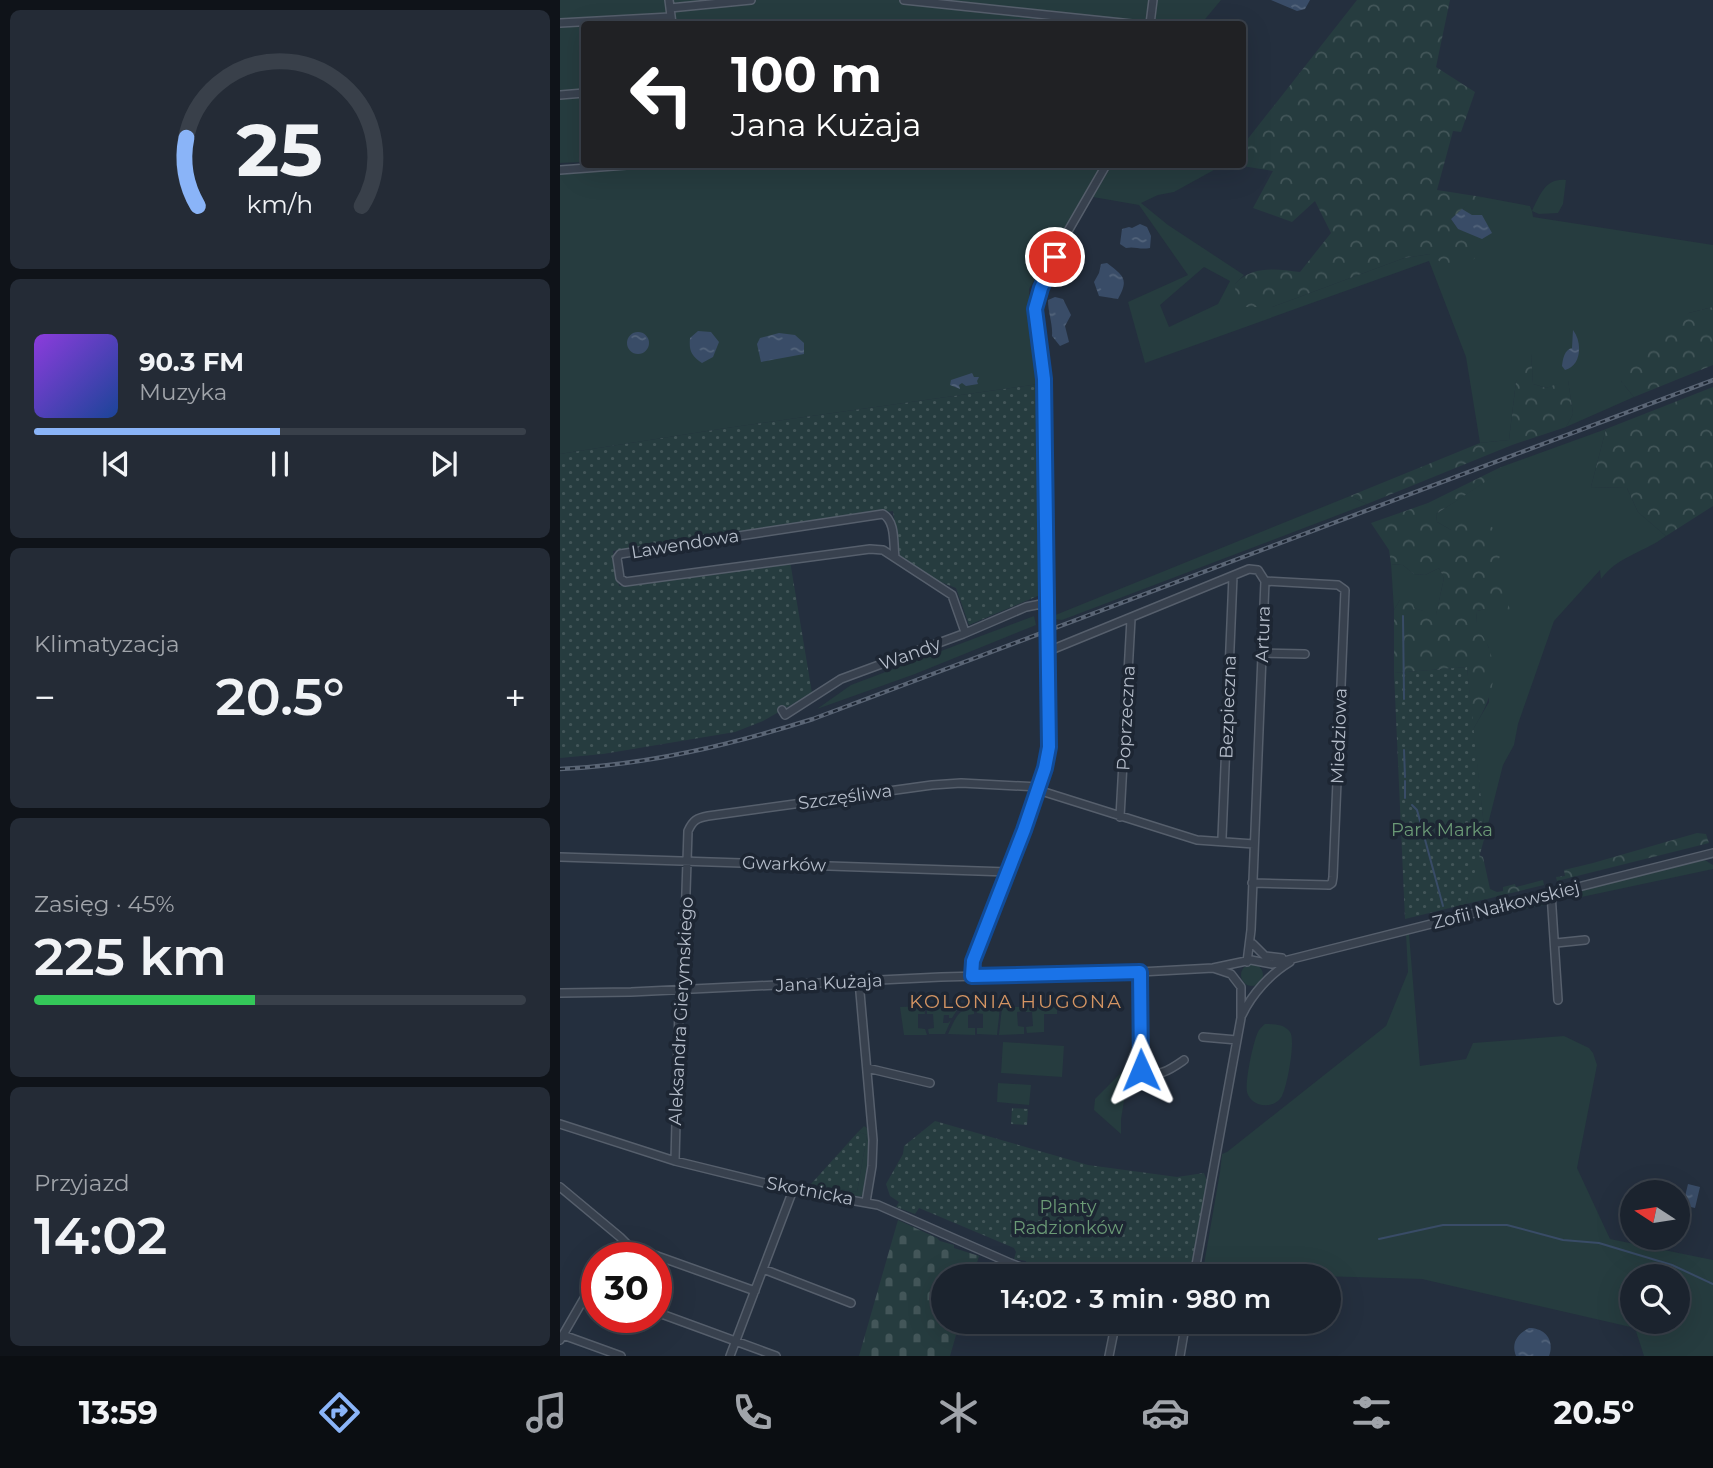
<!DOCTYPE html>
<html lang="pl">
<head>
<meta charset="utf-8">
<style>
  body { margin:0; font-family:Montserrat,sans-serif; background:#242b36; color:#f1f3f6; height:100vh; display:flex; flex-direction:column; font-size:26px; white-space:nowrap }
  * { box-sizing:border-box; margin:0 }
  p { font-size:23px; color:#a0a4aa }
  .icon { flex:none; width:38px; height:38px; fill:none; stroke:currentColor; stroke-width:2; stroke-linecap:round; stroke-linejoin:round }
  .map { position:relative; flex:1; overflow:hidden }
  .panel { display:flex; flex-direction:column; gap:10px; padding:10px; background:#0f1319; width:560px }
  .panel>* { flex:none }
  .guide { position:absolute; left:21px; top:21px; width:665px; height:147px; border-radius:7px; box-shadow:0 7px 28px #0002,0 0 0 2px #39404a; background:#202124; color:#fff; overflow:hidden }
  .needle { width:46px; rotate:282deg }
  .buttons { position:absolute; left:1060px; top:1180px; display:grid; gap:14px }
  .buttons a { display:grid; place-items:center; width:70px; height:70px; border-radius:50%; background:#1b232e; box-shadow:0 7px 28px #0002,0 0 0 2px #39404a; font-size:35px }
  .speed { position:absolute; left:21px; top:1242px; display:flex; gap:14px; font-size:35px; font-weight:700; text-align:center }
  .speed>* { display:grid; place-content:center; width:91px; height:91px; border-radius:50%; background:#1b232e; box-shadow:0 7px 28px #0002,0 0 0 2px #39404a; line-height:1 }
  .speed .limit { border:10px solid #d22; background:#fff; color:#111 }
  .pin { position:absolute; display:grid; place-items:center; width:60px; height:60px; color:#fff; margin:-30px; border:4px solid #fff; border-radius:50%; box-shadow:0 2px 7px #0007 }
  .me { position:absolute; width:77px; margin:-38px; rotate:359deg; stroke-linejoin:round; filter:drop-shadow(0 0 5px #0008) }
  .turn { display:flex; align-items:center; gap:24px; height:147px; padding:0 35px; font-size:32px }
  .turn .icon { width:91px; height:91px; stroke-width:2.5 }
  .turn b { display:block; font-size:49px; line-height:60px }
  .big { font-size:52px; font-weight:600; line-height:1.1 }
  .panel .widget { flex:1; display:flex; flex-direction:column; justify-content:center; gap:10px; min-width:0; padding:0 24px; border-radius:10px; background:#242b36 }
  .panel .dial { align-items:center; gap:0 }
  .dial svg { height:182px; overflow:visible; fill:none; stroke:#39404a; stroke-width:7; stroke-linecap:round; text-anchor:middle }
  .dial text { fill:#f1f3f6; stroke:none }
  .song { display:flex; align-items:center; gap:21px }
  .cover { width:84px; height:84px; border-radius:10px; background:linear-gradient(135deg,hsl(270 70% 55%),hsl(220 70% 35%)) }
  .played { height:7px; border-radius:4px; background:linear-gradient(90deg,#8ab4f8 50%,#39404a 50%) }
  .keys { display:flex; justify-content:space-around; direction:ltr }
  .heat { display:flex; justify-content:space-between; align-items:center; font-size:38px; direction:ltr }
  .charge { height:10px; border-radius:5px; background:linear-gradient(90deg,#34c759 45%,#39404a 0) }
  .trip { position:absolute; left:371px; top:1264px; width:410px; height:70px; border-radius:35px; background:#1b232e; box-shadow:0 7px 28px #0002,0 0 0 2px #39404a; font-weight:600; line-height:70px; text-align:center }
  .dock { display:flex; height:112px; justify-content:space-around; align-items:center; background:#0b0e12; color:#a0a4aa }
  .dock .icon { width:49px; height:49px }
  .dock .selected { color:#8ab4f8 }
  .dock b { font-size:32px; color:#f1f3f6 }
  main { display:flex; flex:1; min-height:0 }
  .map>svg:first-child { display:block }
  .grass { fill:#263c3f; fill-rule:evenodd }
  .forest { fill:url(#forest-crowns) }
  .cemetery { fill:url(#cemetery-stones) }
  .park { fill:url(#park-dots) }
  .water { fill:url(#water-ripples) }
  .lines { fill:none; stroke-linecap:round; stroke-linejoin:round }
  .stream { stroke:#394c67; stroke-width:2 }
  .minor-casing { stroke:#565f6c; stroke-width:10 }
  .minor { stroke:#38414e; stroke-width:7 }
  .rail-casing { stroke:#5a6575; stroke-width:4.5 }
  .rail { stroke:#1d2633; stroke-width:2; stroke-dasharray:5; stroke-linecap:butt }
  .route-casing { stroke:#114b97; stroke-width:18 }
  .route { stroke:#1a73e8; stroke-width:12 }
  .labels { text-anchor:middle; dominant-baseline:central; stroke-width:7; stroke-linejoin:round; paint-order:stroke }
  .street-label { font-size:18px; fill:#b4bcc9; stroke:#1d2633 }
  .park-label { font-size:18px; fill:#6b9a76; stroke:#1d2633 }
  .neighbourhood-label { font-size:19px; letter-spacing:2px; fill:#d59563; stroke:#1d2633 }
</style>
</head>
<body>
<main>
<section class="panel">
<div class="widget dial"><svg viewBox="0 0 100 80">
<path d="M14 69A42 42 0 1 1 86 69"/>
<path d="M14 69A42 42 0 0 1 9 39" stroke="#8ab4f8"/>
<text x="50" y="56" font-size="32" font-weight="700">25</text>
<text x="50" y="72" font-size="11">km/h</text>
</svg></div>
<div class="widget">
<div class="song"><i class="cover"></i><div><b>90.3 FM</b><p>Muzyka</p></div></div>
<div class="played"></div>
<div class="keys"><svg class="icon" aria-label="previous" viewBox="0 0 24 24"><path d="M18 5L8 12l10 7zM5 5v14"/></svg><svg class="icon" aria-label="pause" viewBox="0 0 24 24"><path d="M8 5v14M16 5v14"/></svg><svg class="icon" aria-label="next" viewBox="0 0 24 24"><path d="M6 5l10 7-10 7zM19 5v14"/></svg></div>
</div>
<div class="widget"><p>Klimatyzacja</p>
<div class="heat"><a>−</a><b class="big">20.5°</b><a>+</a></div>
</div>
<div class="widget"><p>Zasięg · 45%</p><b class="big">225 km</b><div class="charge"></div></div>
<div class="widget"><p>Przyjazd</p><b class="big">14:02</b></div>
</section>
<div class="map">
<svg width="1153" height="1356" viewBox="0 0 1153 1356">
  <defs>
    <pattern id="forest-crowns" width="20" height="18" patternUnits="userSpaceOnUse" patternTransform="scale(1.75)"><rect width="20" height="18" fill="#263c3f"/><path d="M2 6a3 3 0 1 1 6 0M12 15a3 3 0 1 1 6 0" fill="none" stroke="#435659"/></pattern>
    <pattern id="cemetery-stones" width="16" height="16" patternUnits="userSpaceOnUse" patternTransform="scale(1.75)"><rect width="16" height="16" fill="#263c3f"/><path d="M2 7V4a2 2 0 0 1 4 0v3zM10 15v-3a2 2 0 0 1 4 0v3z" fill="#435659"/></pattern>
    <pattern id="park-dots" width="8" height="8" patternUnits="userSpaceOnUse" patternTransform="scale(1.75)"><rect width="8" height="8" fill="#263c3f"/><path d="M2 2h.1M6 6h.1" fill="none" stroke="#435659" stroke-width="1.8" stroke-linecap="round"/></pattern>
    <pattern id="water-ripples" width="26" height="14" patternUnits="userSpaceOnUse" patternTransform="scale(1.75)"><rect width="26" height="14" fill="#394c67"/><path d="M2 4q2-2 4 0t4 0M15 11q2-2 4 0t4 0" fill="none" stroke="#53647b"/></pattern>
  </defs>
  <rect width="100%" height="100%" fill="#242f3e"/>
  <!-- grass -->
  <path class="grass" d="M0,0h661l-20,24h-617v138l-24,1z
    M125,164l416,1 -72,124v20l11,75 -313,44 -167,26v-280z
    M552,165h111l-49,27 -16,3 -17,8 27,22 76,50 -9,9 37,23 132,-49 26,-4 40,-21 -19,-14 21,-19 10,-3 48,9 2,5c8,-16 13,-33 34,-31l-3,24 -5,9 -19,1 -7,-3 1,6 180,28v62l-24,6 -68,68 13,16 -68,30 7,-13 -5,-33 -22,7 -13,-4 -2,-30 -15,28 -7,58 -29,3 -14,-86 -37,-96 -284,102 -17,-61 60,-27 -49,-70 -46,-8zM644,267l26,14 -12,23 -49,23 -9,-22z
    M1046,429l-15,58 36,1 11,24 28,24c-21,16 -48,20 -65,43l-1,-9 -46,51 -36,103 -4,21 -11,20 -18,71 -12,-107 16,-27v-54l-13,-21 1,-16 7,-2 -33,-79 -14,-8 -1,-8 65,-43v-4z
    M790,496l17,8 -305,116 -14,-2z
    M831,564l12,1 11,9 11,1 14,-7 5,10 -8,38 -22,-8 -14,-8 -6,10z
    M474,616l2,9 -121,49 -98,35 34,-24z
    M1145,860l8,5v4l-141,30 -1,-6z
    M980,900l9,4 -42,9 -3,-3z
    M846,934h3l11,132 46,-7 7,-16 91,-7 25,12 4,5 4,12 -20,103 33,71 103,21v96h-69l-9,-28 -213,-49 -104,-3 -45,-9 -30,2 -20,7h-21l18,-104 2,-18 5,-2 159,-126 22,-54zM1073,1276h45v45h-45z
    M681 975a11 11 0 1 1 22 0a11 11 0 1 1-22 0Z
    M408,1004l-11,6 -5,8h-3v-3h-5l-1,8h5l3,-3 -6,14h-16l-1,-5 6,-1 -1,-14h-6v-8z
    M364,1006l1,8h-7v14l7,1 2,6h-23l-4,-28z
    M414,1007v7l-6,1v13h7v7l-27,-1c6,-13 10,-26 26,-27z
    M416,1007h24l-3,28 -20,-1v-6h6v-14l-6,-1z
    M442,1007h21v4l-6,1 1,14 6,1v7l-25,1z
    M466,1007h39v2h-8v5h-13v18l-17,1 -1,-6 7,-1 -1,-14h-6z
    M705,1024c9,0 19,0 25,8 6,8 -3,55 -8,64 -5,9 -16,11 -24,8 -5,-2 -10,-7 -11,-12 -2,-11 6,-50 11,-60 1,-2 5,-7 7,-8z
    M443,1042l61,4 -2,31 -61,-4z
    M562,1072l4,17 -5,30v15l-27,-24 1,-11z
    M438,1083l33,2 -2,20 -32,-3z
    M304,1126l6,4c0,22 0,44 -7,65l-4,2 -51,-8 3,-5 46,8 10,-57 -9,-3z"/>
  <!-- forest -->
  <path class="forest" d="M797,0h93l-14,67 39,25 -14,40 -8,-1 -16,59 45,7 -10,4 -21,18 7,10 12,4 5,25 -20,15 -25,-19 -26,4 -132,49h-36l-1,-23c17,-19 42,-15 65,-12l31,-39 -16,-32 -23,21 -39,-14 20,-37 -37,-6 6,-1 1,-19z
    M1153,307v58l-79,32 -13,-16 13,-31 55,-37z
    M967,349l4,5 2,30 13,4 22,-8 5,34 -7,13 -54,18 -145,59 -17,-8 130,-53 29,-3 7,-58z
    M1153,387v119l-47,30 -28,-24 -11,-24 -36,-1 15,-58z
    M941,467l1,4 -66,43 1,8 14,8 21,-15 26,16 6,17 -10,21 16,40 -3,5 -5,3 -18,-8 -7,2c-2,22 4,18 11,35 13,31 1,57 -15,83l-6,-62 -73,6v-63l6,-10 7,-4 5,4 2,8 22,7 8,-37 -5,-10 -14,7 -11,-1 -11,-9 -12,-1 -2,-14 -18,-27 57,-20z
    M1137,833l9,1 3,9 -152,38 -1,-4 9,-1 -1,-6 29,-7z
    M919,855l4,2 7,32 7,3 6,-1v-4l12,-3 1,3 27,-7 1,5 -78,19z"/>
  <!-- cemetery -->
  <path class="cemetery" d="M338,1220l39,18 3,3 14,4v3l25,8 -6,20h-30v45h17l-10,35h-91z"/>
  <!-- park -->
  <path class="park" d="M480,384v211l-71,30 -13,-37 -26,-10 -30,-21 -7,-46 -280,40 6,35 171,-25 22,132 -49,28 -28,11 -132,22 -43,4v-304l167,-26z
    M907,667l18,169 -19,68 -61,15 -11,-246z
    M452,1108l16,1 -1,16 -16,-1z
    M375,1121l153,44 89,12 27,-4 3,8 -17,95 -85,-2c-25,5 -57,-1 -80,-9l1,-4 -12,-2 2,-7 -2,-4 -95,-40 -4,6 -19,-7 3,-5 -9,-6 -4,-12 17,-30 1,-8z
    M298,1132l9,3 -10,57 -46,-8z"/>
  <!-- water -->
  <path class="water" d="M711,0h39l-5,9 -8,2z
    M902,209l10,6h10l10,18 -10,6 -24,-10 -7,-10z
    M580,224l7,3 4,9 -1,12c-11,2 -15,-2 -24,0l-6,-4 2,-15 7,-2 3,1z
    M547,263c15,12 23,15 11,36l-19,-3 -5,-14 5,-9 2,-9z
    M495,297l8,2 8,16 -6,11 4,16 -9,4 -8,-10c1,-12 -4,-23 -4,-36z
    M1013,330c10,13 8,36 -8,40l-3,-4c1,-7 2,-16 10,-18z
    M138,331l13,1 8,10 -6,15 -11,6c-11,-8 -13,-12 -12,-25z
    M67 343a11 11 0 1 1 22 0a11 11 0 1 1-22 0Z
    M219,333l16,2 9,8v11l-43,8 -4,-18 3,-6z
    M412,373l2,4h5l-2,4 1,3 -12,2 -4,-3 -3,2 1,4 -10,-4 1,-5z
    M1128,1184l12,3 -5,21 -12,-3z
    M969,1328c16,0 26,12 20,28h-33c-5,-13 1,-22 13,-28z"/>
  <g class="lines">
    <!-- stream -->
    <path class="stream" d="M843,616l1,83
      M844,750l1,27
      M845,798v-17
      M852,805l5,5 26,96
      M819,1239l64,-14h64l56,15 36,3 73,22 41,19"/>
    <defs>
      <path id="minor" d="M109,0l3,24
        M344,0l228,24
        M110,8l81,-8
        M0,23l110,-6
        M590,24l3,-24
        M0,95l24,-2
        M0,170l80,-6
        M335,557c-2,-14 1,-35 -12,-43l-263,40 -3,4 3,20 5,4 245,-33 13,1 69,45 13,37
        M486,652l203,-83 9,1 7,11 -14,349 -4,32
        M702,653l43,1
        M222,710l3,5 56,-36 122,-45 63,-27 20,-4
        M478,790l159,50 57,4
        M560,817l11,-198
        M662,838l11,-262
        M0,857l448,15
        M692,883l77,2 3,-2 1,-6 12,-287 -7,-5 -73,-4
        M991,893l7,107
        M996,943l29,-3
        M693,944l12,12 17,2
        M580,972l1,98c15,10 30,-1 43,-10
        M412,976l1,-15 51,-131 21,-62 4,-21 -6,-368 -7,-75 5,-16 23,-50 41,-71
        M299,981l14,159 -1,26 -6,36
        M0,993l71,-1 310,-15 199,-5 73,-4 38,-8 21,4 441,-111
        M682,1015c10,-21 28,-41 48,-53
        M643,1037l34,3
        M307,1068l63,15
        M0,1124l115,37 118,29 85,15 132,58 26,10 17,3
        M115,1161l4,-154 4,-25 5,-151c5,-11 9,-13 20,-15l224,-31 29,-2 78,4
        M0,1187l60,50 13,13
        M54,1258l19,-8 13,2 109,39
        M203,1269l88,34
        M634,1276l47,-258v-31l-10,-13 -18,-6
        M96,1312l120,44
        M3,1335l58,21
        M0,1340l37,-64
        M170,1356l63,-166
        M549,1356l7,-35
        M620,1356l6,-35"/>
    </defs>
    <!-- minor casing -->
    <use href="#minor" class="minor-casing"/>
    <!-- minor -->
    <use href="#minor" class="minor"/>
    <defs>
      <path id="rail" d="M0,769c87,-4 170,-24 253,-50l900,-339"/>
    </defs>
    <!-- rail casing -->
    <use href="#rail" class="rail-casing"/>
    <!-- rail -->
    <use href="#rail" class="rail"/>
  </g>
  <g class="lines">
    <defs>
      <path id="route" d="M495,257l-14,31 -6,21 9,70 5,368 -4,21 -21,62 -51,131 -1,15 168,-4 1,98"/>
    </defs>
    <!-- route casing -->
    <use href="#route" class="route-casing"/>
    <!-- route -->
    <use href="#route" class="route"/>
  </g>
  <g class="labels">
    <!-- street labels -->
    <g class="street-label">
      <text transform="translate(125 544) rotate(-9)">Lawendowa</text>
      <text transform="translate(703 634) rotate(-88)">Artura</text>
      <text transform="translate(350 654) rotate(-20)">Wandy</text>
      <text transform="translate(668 707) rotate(-88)">Bezpieczna</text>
      <text transform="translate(566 718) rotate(-87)">Poprzeczna</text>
      <text transform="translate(779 736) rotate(-88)">Miedziowa</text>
      <text transform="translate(285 797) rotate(-8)">Szczęśliwa</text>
      <text transform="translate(224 864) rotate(2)">Gwarków</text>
      <text transform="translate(946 905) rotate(-14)">Zofii Nałkowskiej</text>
      <text transform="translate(269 983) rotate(-3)">Jana Kużaja</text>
      <text transform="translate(121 1011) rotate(-87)">Aleksandra Gierymskiego</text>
      <text transform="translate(250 1191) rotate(11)">Skotnicka</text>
    </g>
    <!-- park labels -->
    <g class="park-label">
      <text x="882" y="830">Park Marka</text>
      <text x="508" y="1207">Planty<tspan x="508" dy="21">Radzionków</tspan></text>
    </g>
    <!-- neighbourhood labels -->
    <g class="neighbourhood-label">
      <text x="456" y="1001">KOLONIA HUGONA</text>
    </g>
  </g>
</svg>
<div class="buttons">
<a><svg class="needle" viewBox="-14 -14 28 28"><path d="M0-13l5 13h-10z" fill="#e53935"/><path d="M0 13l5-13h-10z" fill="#a0a4aa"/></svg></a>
<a><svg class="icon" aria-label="search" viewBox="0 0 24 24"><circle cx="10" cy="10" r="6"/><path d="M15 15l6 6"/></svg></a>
</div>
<div class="speed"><div class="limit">30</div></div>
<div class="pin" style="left:495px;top:257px;background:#d93025"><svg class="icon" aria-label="arrive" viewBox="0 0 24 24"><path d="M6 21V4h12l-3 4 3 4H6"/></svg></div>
<svg class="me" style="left:581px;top:1070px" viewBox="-20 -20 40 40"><path d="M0-17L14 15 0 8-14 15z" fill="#1a73e8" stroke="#fff" stroke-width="4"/></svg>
<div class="trip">14:02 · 3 min · 980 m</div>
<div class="guide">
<div class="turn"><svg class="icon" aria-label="left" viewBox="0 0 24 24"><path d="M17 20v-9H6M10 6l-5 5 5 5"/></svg><div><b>100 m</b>Jana Kużaja</div></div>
</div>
</div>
</main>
<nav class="dock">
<b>13:59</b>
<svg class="icon selected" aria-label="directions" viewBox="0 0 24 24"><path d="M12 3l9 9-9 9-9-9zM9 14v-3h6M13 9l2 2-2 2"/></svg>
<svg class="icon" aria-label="music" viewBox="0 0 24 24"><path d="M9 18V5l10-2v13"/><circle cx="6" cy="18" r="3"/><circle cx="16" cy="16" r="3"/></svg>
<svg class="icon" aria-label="phone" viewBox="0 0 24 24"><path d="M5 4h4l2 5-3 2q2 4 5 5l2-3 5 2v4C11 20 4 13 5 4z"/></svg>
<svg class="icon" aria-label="climate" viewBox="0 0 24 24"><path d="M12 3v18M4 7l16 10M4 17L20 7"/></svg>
<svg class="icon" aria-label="car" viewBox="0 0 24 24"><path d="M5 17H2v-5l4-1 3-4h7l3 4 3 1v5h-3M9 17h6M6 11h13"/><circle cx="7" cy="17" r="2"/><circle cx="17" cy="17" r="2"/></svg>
<svg class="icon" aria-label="filters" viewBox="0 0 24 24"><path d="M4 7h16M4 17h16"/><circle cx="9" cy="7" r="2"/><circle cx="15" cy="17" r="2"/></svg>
<b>20.5°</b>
</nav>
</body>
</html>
